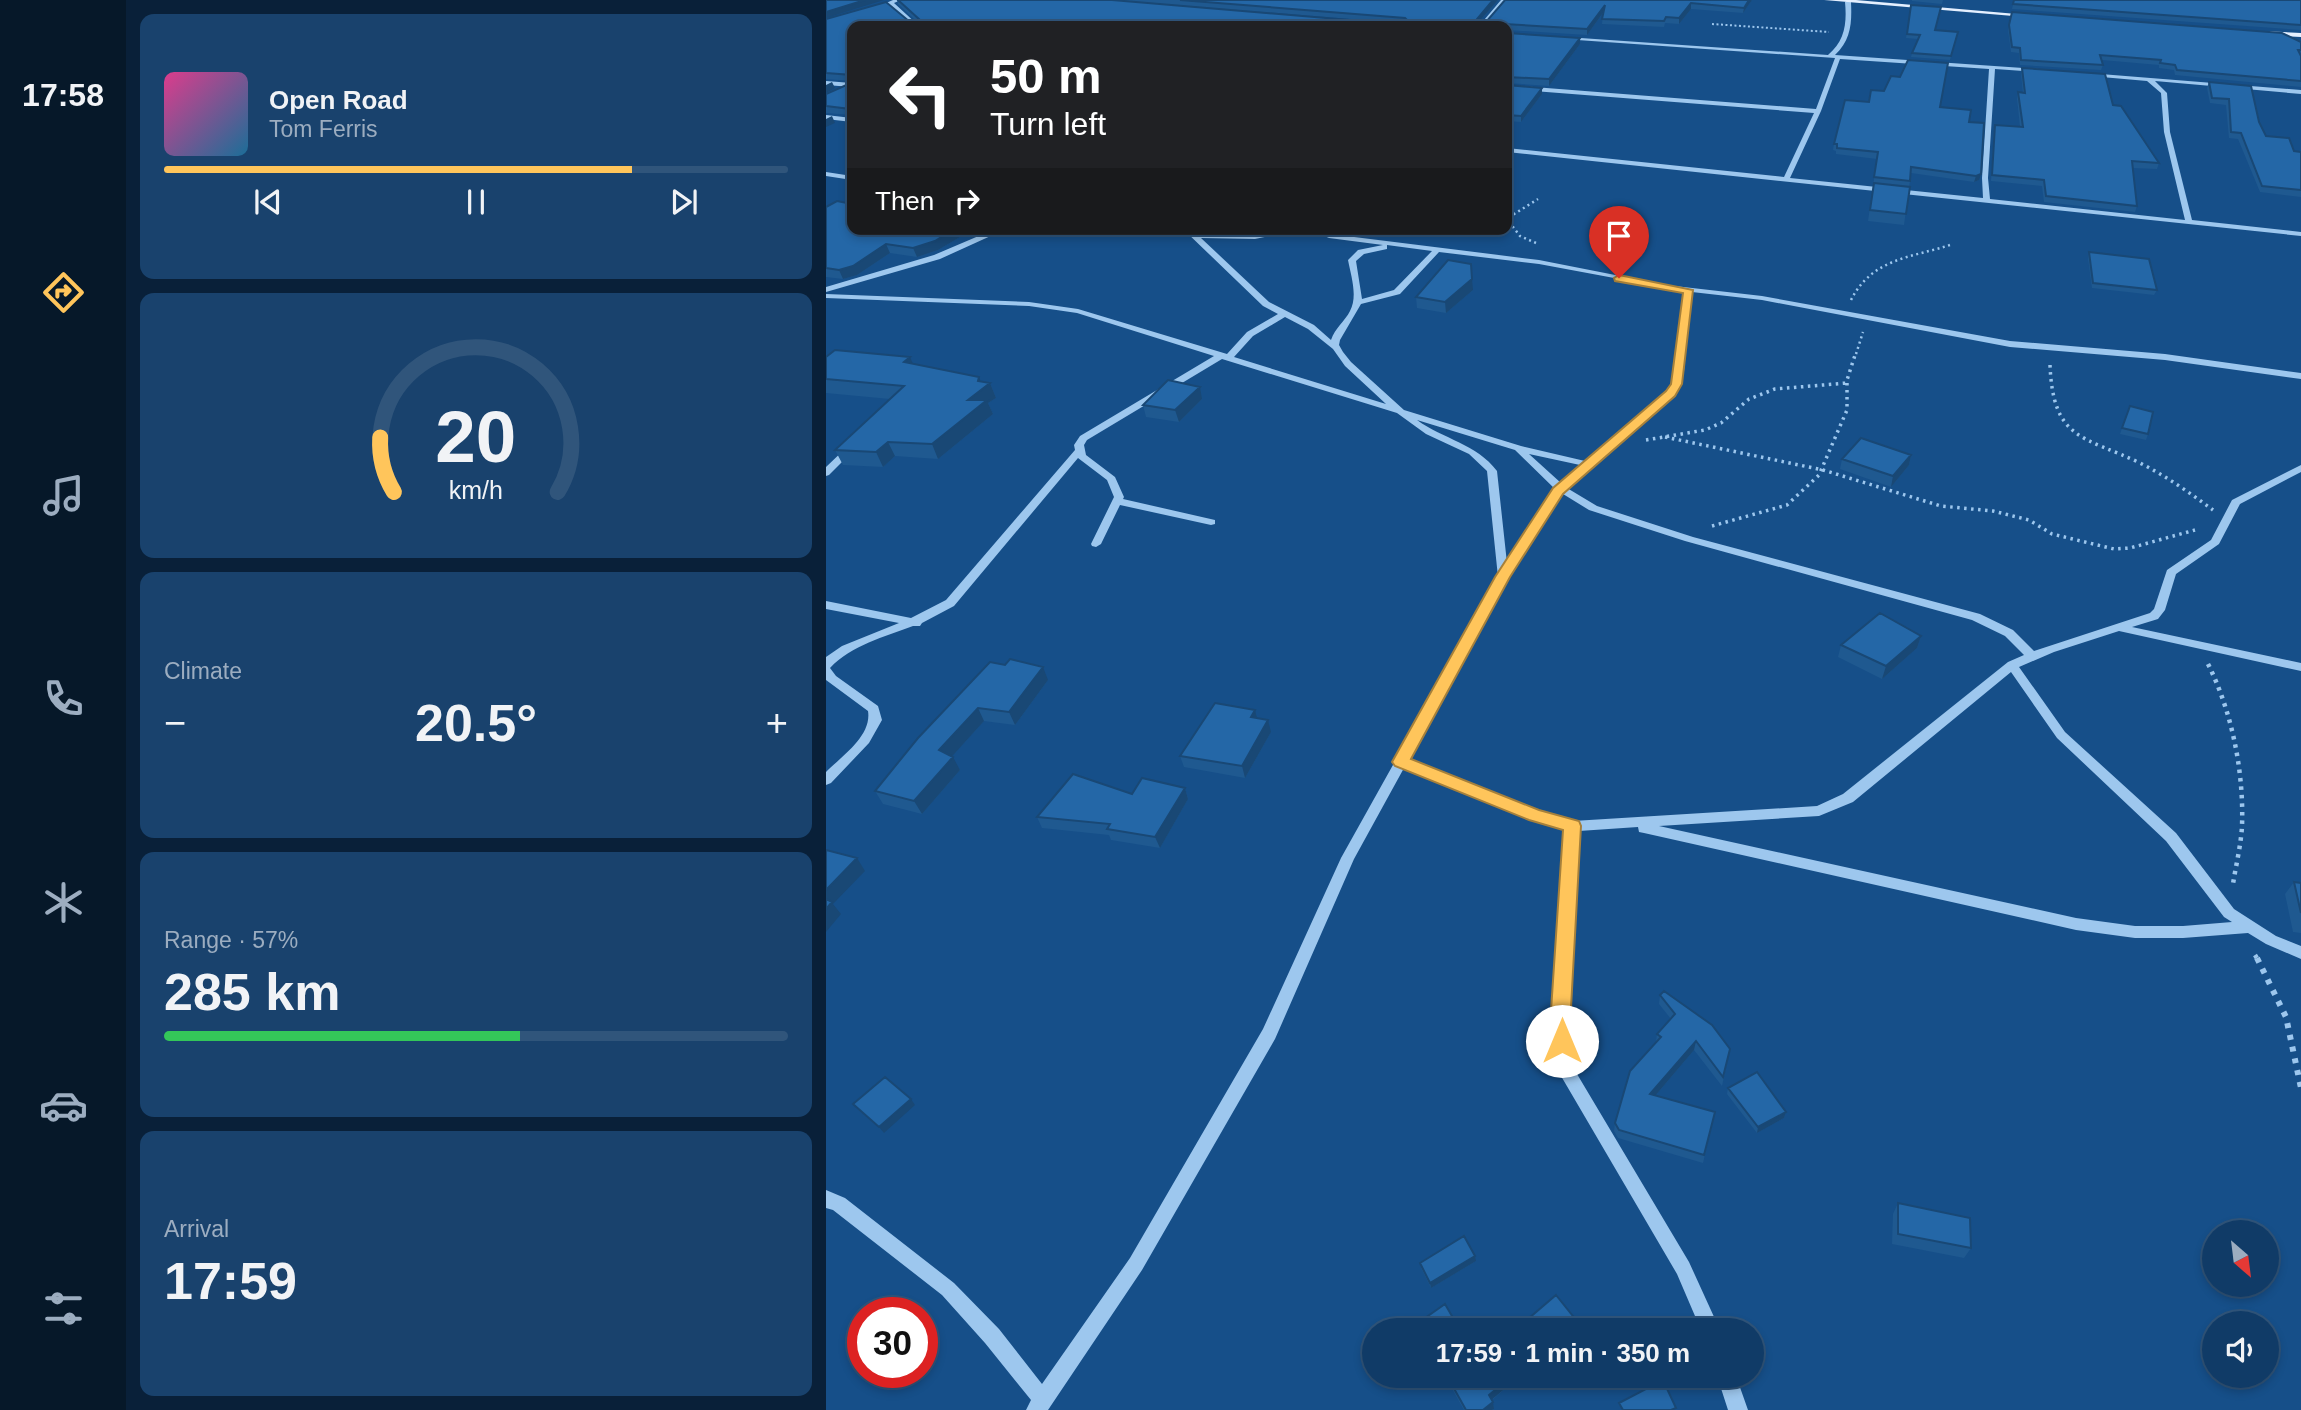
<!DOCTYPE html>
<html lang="en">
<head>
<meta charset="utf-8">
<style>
  body { margin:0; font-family:Helvetica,sans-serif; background:#19426d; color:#f1f3f6; height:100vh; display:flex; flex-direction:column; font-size:26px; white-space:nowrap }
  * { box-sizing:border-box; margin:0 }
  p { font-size:23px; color:#9cadc0 }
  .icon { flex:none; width:38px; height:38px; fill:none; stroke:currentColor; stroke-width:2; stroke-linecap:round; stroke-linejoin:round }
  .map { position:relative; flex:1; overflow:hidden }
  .sheet { display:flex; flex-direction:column; gap:14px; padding:14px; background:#092039; width:700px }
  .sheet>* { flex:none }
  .hud { position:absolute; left:21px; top:21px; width:665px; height:214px; border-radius:14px; box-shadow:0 4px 10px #0003,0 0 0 2px #30557b; background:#202124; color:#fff; overflow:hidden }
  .needle { width:46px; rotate:152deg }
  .tools { position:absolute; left:1376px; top:1220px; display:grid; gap:14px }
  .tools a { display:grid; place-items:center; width:77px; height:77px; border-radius:50%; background:#103b67; box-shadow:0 4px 10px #0003,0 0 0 2px #30557b; font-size:35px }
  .speed { position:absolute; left:21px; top:1297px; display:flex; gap:14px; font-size:35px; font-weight:700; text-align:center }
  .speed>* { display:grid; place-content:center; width:91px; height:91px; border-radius:50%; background:#103b67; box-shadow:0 4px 10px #0003,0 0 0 2px #30557b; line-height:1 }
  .speed .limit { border:10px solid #d22; background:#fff; color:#111 }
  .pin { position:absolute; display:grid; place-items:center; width:60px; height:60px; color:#fff; margin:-72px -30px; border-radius:50% 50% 50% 0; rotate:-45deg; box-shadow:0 0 7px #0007 }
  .pin .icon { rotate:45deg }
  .me { position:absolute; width:77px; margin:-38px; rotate:0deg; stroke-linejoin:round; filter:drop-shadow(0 0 5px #0008) }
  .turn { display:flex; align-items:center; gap:24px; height:147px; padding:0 28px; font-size:32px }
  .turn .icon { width:91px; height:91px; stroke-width:2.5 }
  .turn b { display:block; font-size:49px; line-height:60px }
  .then { display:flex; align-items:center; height:66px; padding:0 28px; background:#0003; gap:14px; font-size:26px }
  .big { font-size:52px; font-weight:600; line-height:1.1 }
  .sheet .tile { flex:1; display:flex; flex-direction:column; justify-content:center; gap:10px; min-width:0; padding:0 24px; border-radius:14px; background:#19426d }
  .sheet .dial { align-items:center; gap:0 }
  .dial svg { height:182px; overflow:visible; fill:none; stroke:#30557b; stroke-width:7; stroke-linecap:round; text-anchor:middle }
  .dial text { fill:#f1f3f6; stroke:none }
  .song { display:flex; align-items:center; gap:21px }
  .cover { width:84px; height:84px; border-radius:10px; background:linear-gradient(135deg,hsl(330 70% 55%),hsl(200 70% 35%)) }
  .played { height:7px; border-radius:4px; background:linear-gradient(90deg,#ffc55b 75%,#30557b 75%) }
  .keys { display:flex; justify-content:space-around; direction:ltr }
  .heat { display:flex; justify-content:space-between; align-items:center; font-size:38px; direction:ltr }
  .charge { height:10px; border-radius:5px; background:linear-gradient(90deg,#34c759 57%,#30557b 0) }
  .trip { position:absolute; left:536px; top:1318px; width:402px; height:70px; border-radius:35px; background:#103b67; box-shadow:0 4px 10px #0003,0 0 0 2px #30557b; font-weight:600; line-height:70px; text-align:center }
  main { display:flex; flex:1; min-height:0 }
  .tab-bar { display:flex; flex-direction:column; width:126px; justify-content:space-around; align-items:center; background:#061829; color:#9cadc0 }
  .tab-bar .icon { width:49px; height:49px }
  .tab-bar .selected { color:#ffc55b }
  .tab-bar b { font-size:32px; color:#f1f3f6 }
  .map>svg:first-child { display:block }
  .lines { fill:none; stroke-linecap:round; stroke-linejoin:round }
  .path-far4 { stroke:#9dc7ee; stroke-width:2; stroke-dasharray:2 2.5; stroke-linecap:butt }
  .path-far3 { stroke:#9dc7ee; stroke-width:2.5; stroke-dasharray:2 3.5; stroke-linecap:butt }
  .path-far2 { stroke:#9dc7ee; stroke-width:3.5; stroke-dasharray:2.5 4.5; stroke-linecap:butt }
  .path-far1 { stroke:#9dc7ee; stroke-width:4.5; stroke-dasharray:3.5 5; stroke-linecap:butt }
  .path { stroke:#9dc7ee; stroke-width:6; stroke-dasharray:5 7; stroke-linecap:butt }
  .minor { fill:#9dc7ee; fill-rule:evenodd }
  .major { fill:#e5f0ff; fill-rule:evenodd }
  .wall { fill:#1f5990 }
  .shaded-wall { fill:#194875 }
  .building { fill:#2467a7; stroke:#194875; stroke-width:2 }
  .route { fill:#ffc55b; stroke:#a6803b; stroke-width:2 }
</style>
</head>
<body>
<main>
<nav class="tab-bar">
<b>17:58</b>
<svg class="icon selected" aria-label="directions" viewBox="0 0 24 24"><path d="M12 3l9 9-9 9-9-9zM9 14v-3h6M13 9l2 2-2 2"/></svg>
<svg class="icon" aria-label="music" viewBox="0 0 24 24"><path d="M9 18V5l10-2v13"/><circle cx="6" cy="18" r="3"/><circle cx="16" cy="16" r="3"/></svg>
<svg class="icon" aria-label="phone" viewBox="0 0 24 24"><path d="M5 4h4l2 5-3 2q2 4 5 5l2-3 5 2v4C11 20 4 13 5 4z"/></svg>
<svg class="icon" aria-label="climate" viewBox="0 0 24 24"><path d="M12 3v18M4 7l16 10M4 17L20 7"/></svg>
<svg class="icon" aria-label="car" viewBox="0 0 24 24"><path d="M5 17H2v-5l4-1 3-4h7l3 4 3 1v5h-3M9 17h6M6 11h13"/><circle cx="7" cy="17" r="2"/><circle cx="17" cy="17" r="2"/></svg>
<svg class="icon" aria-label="filters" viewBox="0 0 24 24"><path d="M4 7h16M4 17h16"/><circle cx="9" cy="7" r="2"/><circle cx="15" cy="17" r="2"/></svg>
</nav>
<section class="sheet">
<div class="tile">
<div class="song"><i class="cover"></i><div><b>Open Road</b><p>Tom Ferris</p></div></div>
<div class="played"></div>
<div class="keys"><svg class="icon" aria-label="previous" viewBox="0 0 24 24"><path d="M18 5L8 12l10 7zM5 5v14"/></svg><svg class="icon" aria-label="pause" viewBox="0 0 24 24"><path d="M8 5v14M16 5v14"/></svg><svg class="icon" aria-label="next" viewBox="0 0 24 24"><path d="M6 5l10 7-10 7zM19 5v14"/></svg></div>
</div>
<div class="tile dial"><svg viewBox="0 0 100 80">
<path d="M14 69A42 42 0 1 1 86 69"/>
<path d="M14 69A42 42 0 0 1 8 45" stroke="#ffc55b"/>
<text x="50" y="56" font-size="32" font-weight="700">20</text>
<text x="50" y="72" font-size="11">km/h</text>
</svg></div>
<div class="tile"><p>Climate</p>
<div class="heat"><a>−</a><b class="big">20.5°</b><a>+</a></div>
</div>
<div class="tile"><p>Range · 57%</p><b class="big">285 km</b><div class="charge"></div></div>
<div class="tile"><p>Arrival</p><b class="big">17:59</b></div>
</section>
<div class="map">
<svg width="1475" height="1410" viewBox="0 0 1475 1410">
  <rect width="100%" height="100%" fill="#164f89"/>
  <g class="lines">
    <!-- path-far4 -->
    <path class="path-far4" d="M886,24l117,8"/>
    <!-- path-far3 -->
    <path class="path-far3" d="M710,243l-16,-7 -10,-13 1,-7 27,-17
      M1025,300c22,-43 61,-42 102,-56
      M1030,354l7,-22"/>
    <!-- path-far2 -->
    <path class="path-far2" d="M1224,365c3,76 34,71 90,98 26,13 50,30 73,47
      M839,437l158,33 118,36 52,5 36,9 23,14 62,15 16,-1 65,-18
      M820,440l59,-10 16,-7 28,-24 26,-10 72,-6
      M886,526l75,-21 32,-30 28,-65v-30l9,-28"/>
    <!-- path-far1 -->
    <path class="path-far1" d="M1382,664c24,48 36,108 34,162 -1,19 -6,39 -9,58
      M1429,955l3,5"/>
    <!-- path -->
    <path class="path" d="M1431,958l29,59 15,71"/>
    <!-- minor -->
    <path class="minor" d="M67,0h8l-7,3 25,23h-5l-25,-21 -14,6 -3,-2z
      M675,0h6l-23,26h-5z
      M1022,0l3,2c1,21 0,38 -16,53l204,14 -2,3 -42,-3 -7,109 2,21 195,21 -21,-88 -3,-39 -14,-12 -57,-5 -2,-3 213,17v4l-146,-13 12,12 3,39 22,88 109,12v4l-794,-84v-4l277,29 30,-64 -307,-24v-4l309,24 19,-51 -272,-19 3,-2 262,18c17,-14 19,-32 17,-53zM1014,59l149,10 -7,109 1,20 -193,-20 31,-67z
      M0,81l26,2v4l-26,-2z
      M0,115l26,3v4l-26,-3z
      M0,172l26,4v4l-26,-4z
      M169,229h11l-66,30 -114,33v-5l108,-32z
      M357,229h9l4,5 59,1 30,-6h18l-48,10 -54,-1 68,64 45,23 17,15c4,-12 14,-19 19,-29 8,-15 1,-35 -2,-51l10,-10 25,-5 -54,-7 -21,-9h11l11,5 209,26 127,25 96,11 248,45 155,13 136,19v6l-136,-19 -155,-13 -248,-47 -70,-8 -8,79 -8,22 -105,90 -4,5 30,18 96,31 287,77 33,16 21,21 116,-38 4,-4 13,-39 44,-30 21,-40 69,-35v7l-61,32 -21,40 -43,30 -11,36 -7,9 -26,8 169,36v8l-182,-40 -65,21 -35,15 46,65 111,101 58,76 42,27 25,10v13l-35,-15 -18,-11 -65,5h-48l-59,-8 -432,-97 -5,-1 -1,-5 -59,4 -11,195 9,48 112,188 31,68h-19l-24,-56 -116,-198 -9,-50 14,-197 -36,-10 -126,-51 -50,91 -79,180 -133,231 -94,140h-22l5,-10 -46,-57 -43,-48 -109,-85 -7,-2v-18l19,8 109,85 45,46 43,55 88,-126 133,-229 78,-171 157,-281 -11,-106 -18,-17 -43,-20 -29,-21 -175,-54 -135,81 -3,5 2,10 29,22 9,20 -1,2 92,21v4l-4,1 -91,-20 -19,39 -5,3 -4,-1 -1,-2 23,-47 -7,-17 -29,-22 -124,148 -32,17 -2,3h-7c-29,11 -61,19 -83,42l6,8 42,30 4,14 -13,23 -38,40 -5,2v-13c16,-16 46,-36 42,-61l-42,-31v-23l16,-11 57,-23 -73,-14v-8l85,17 35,-18 129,-150 -1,-5 6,-9 134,-80 -137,-43 -48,-7 -203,-8v-4l203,8 49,7 149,45 20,-22 31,-18 -15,-8zM561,245l45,6 -38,39 -32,9 -6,-38 8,-7 23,-5zM613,252l100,12 145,27 -8,80 -9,21 -82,69 -64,-15 -117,-36 -53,-48 -8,-10 -4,-7 1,-5 21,-36 39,-10zM459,317l23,12 25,20 12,17 41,38 -152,-47 19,-21zM591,420l98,30 41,40 -49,73 -10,-92c-20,-27 -54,-32 -80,-51zM703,454l51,11 -19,18zM737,494l26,16 96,31 287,79 33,16 19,19 -16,7 -165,132 -26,12 -244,15 -35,-10 -129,-51 99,-183zM1185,672l46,66 109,103 58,76 8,5 -49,4h-48l-59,-8 -417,-92 160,-10 34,-14z
      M25,445l3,1v4l-25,25 -3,1v-9l22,-21z
      M891,1376h19l12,34h-20z"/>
    <!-- major -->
    <path class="major" d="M998,0h32l184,16 -4,2z
      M1437,31l38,2v4l-41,-2z"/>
  </g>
  <!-- wall -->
  <path class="wall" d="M71,0h215l273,23h15l-288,-23h386l-19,22h7l19,-22h247l-9,13 -52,-4 -12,15 -14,-1 -1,4 -62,-3 1,-11 -16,22 -80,-5v-4h-655v89l-26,-2v-19l25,-11v-2l-25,-2v-60l84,3 6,-1 -18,-17z
    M1086,0h31l-1,4 -30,-3z
    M1188,0h287v30l-289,-21z
    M1085,5l24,25 23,2 -8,28 -39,-3 1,-4 6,-14 -12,-1z
    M1186,12l289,30v45l-126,-12 -1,-5 -15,-2v-3l-57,-5 1,5 -2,5 -81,-5 -1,-12 -8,-1 -3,-22z
    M681,33l73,5v6l-31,42 -42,-3z
    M1196,68l91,37 46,58 -2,6 -24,-1 4,38 -2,6 -91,-10 -2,-16 -51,-5 3,-50 1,-6 25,2 -3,-29 1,-6 5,1 -2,-19z
    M1383,82l50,40 7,14 28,15 7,1v45l-41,-5 -22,-53 -9,-1 -3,-33 -16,-2 -3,-15z
    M681,85l35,3v6l-21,28 -14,-1z
    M1114,107l29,15 10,58 -5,2 -63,-9 -7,52 -36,-4 9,-62 -41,-5v-3l-3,-1 1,-6z
    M0,207l26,22h105l3,8 -22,13 -21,7 -27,-4 -33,22 -14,4 -17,-2z
    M1263,252l68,38 -3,5 -62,-7 -4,-30z
    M647,290l-27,23 -29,-5 -1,-11z
    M0,357l87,7 77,19 6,15 -8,5 5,11 -55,45 -43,-3 -12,11 -40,-2 -8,-15 55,-51 -64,-6z
    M376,399l-23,23 -33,-5 -3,-12z
    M1304,406l18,28 -2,6 -26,-6z
    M1085,455l-2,10 -18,22 -51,-18 2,-10z
    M1095,636l-4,12 -35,31 -44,-22 3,-12z
    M164,662l58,18 -33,45 -31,-4 -33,36 9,13 -38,44 -39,-10 -8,-13z
    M445,732l-26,46 -61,-11 -4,-11z
    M359,788l3,11 -28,49 -49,-8 -2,-5 -67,-7 -5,-11 95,-23z
    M1468,882l7,1v50l-8,-1 -8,-38z
    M834,995l70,54 -8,37 -28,-36 -39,46 60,16 -12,51 -85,-25 -4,-7 1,-8 41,-81 1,-8 14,-15 -12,-15z
    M902,1088l58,24 -2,6 -27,15 -30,-39z
    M1072,1203l73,45 -7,10 -72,-14 1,-30z
    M650,1261l-45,27 -10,-20 -1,-5z
    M619,1376h75l-28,24 2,9 -2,1h-28z"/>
  <!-- shaded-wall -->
  <path class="shaded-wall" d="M39,0h19l-58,18v-6z
    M667,0h5l-21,24v-5z
    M923,0h3l-9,13 1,-5z
    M865,3v6l-12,15v-6z
    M779,5v5l-18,25v-6z
    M754,38v6l-31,42v-7z
    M6,82l3,6 -9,5v-8z
    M716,88v6l-21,28v-6z
    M6,116l3,7 -9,4v-8z
    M1155,174l-2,6 -5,2 2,-6z
    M128,229h3l3,8 -22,13 -21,7 -4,-9z
    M60,244l4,9 -33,22 -14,4 -4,-9z
    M646,279l1,11 -27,23 -1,-11z
    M84,357l6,14 -12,-9z
    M153,377l4,11 7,-5 6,15 -8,5 5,11 -55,45 -6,-15 36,-44 10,-19z
    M374,387l2,12 -23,23 -4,-12z
    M62,442l7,14 -12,11 -7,-15z
    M1085,455l-2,10 -18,22 2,-11z
    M1095,636l-4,12 -35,31 4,-13z
    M217,667l5,13 -33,45 -6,-13z
    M152,708l6,13 -38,42 -7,-13z
    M429,710l3,12 -7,-5z
    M442,720l3,12 -26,46 -3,-12z
    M127,757l7,13 -38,44 -8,-13z
    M359,788l3,11 -28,49 -5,-11z
    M31,858l8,13 -32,33 8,10 -15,18v-42z
    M870,1041l-2,9 -45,53 1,-9z
    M85,1099l4,6 -31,28 -5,-6z
    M960,1112l-2,6 -27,15 1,-6z
    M649,1256l1,5 -45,27 -1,-5z
    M750,1320l-1,7 -3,3h-7z
    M686,1376h8l-30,25 -1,-6z
    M667,1402l1,7 -2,1h-9z"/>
  <!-- building -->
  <path class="building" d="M0,0h39l-39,12z
    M72,0h214l273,23h20l2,-3 -2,-2 -225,-18h313l-16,19v3h9l19,-22h244l-5,8 -53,-5 -12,15 -13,-1 -2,4 -62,-2 3,-14 -18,24 -82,-5v2h-653v89l-2,-6 -24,-3v-12l25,-11 1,-8 -26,-2v-54l60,-17 24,20 10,-2z
    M1188,0h287v25l-288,-21z
    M1085,5l30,2 -6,23 23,2 -7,24 -39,-3 8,-18 -13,-1z
    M1186,12l270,21 19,9v8h-3l3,6v25l-124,-11 -2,-5 -15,-2 1,-3 -61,-5 3,10 -82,-5 -1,-12 -8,-1 -3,-22z
    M681,33l73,5 -31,41 -42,-2z
    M1082,60l40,3 -8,44 31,3 -2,12 15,1 -3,51 -5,2 -65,-9 -1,14 -36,-4 4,-25 -41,-4v-4h-3l11,-44 24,2 2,-12 13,1 7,-15 9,1z
    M1196,68l83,6 8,31 8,1 38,57 -27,-2 5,45 -91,-10 -2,-16 -52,-5 3,-50 28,2 -5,-35 7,1z
    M1383,82l42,4 8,36 7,14 23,2 5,13 7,1v38l-39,-4 -21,-53 -10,-1 -2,-33 -17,-1z
    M681,85l35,3 -21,28 -14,-1z
    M1048,183l36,4 -4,27 -36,-4z
    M11,201l15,3v25h102l-19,12 -22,7 -27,-4 -33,22 -14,4 -13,-2v-61z
    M1263,252l60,7 8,31 -64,-7z
    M622,260l23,4 1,15 -27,23 -29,-5z
    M9,350l75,7 -6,5 75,15 -1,4 12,2 -22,17h19l-55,44 -44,-2 -12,10 -41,-2 69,-64 -78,-7v-22z
    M342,380l32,7 -25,23 -32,-5z
    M1304,406l23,6 -5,22 -26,-6z
    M1035,438l50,17 -18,21 -51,-17z
    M1054,613l41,23 -35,30 -45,-21z
    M184,659l33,8 -34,45 -31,-4 -39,42 14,7 -39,44 -39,-10 43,-53 72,-76 15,3z
    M389,703l40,7 -4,7 17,3 -26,46 -62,-10z
    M247,774l59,20 10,-16 43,10 -30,49 -48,-8 3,-5 -73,-7z
    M0,850l31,8 -31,32z
    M1468,882l7,1v30z
    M0,899l6,3 -6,7z
    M838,991l48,34 18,24 -7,28 -27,-36 -46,53 65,18 -11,43 -85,-25 -4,-7 15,-52 31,-34 -4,-3 18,-20 -15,-19z
    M931,1072l29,40 -28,15 -30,-39z
    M59,1077l26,22 -32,28 -26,-23z
    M1072,1203l72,15 1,30 -73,-14z
    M638,1236l11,20 -45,27 -10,-20z
    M730,1295l20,25 -11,10h-50z
    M619,1304l15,26h-38l-4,-7z
    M621,1376h65l-23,19 4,7 -10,8h-17z
    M837,1380l13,28 -5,2h-48l-4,-7z"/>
  <!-- route -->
  <path class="route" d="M793,275l74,15 -11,94 -7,12 -112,98 -53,83 -99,182 128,51 40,11 2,5 -11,200 2,15 -3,6 -7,3 -7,-3 -5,-21 13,-196 -34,-10 -134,-54 -3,-4 103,-185 58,-89 113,-97 5,-7 12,-91 -68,-12 -1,-3z"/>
</svg>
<div class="tools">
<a><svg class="needle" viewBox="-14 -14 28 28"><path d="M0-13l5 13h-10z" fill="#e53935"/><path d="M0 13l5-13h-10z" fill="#9cadc0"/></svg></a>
<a><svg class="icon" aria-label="sound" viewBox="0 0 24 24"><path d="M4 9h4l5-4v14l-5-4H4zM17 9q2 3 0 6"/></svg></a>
</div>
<div class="speed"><div class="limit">30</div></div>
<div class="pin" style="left:793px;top:278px;background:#d93025"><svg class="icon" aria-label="arrive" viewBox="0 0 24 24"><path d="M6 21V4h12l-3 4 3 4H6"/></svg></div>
<svg class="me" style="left:736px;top:1041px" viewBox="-20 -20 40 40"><circle r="19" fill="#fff"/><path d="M0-13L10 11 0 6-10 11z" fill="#ffc55b"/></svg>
<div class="trip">17:59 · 1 min · 350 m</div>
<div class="hud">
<div class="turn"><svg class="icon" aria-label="left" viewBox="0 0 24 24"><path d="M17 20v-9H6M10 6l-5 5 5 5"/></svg><div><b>50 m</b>Turn left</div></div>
<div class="then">Then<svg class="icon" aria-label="right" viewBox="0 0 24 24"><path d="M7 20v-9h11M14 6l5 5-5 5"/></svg></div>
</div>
</div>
</main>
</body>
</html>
